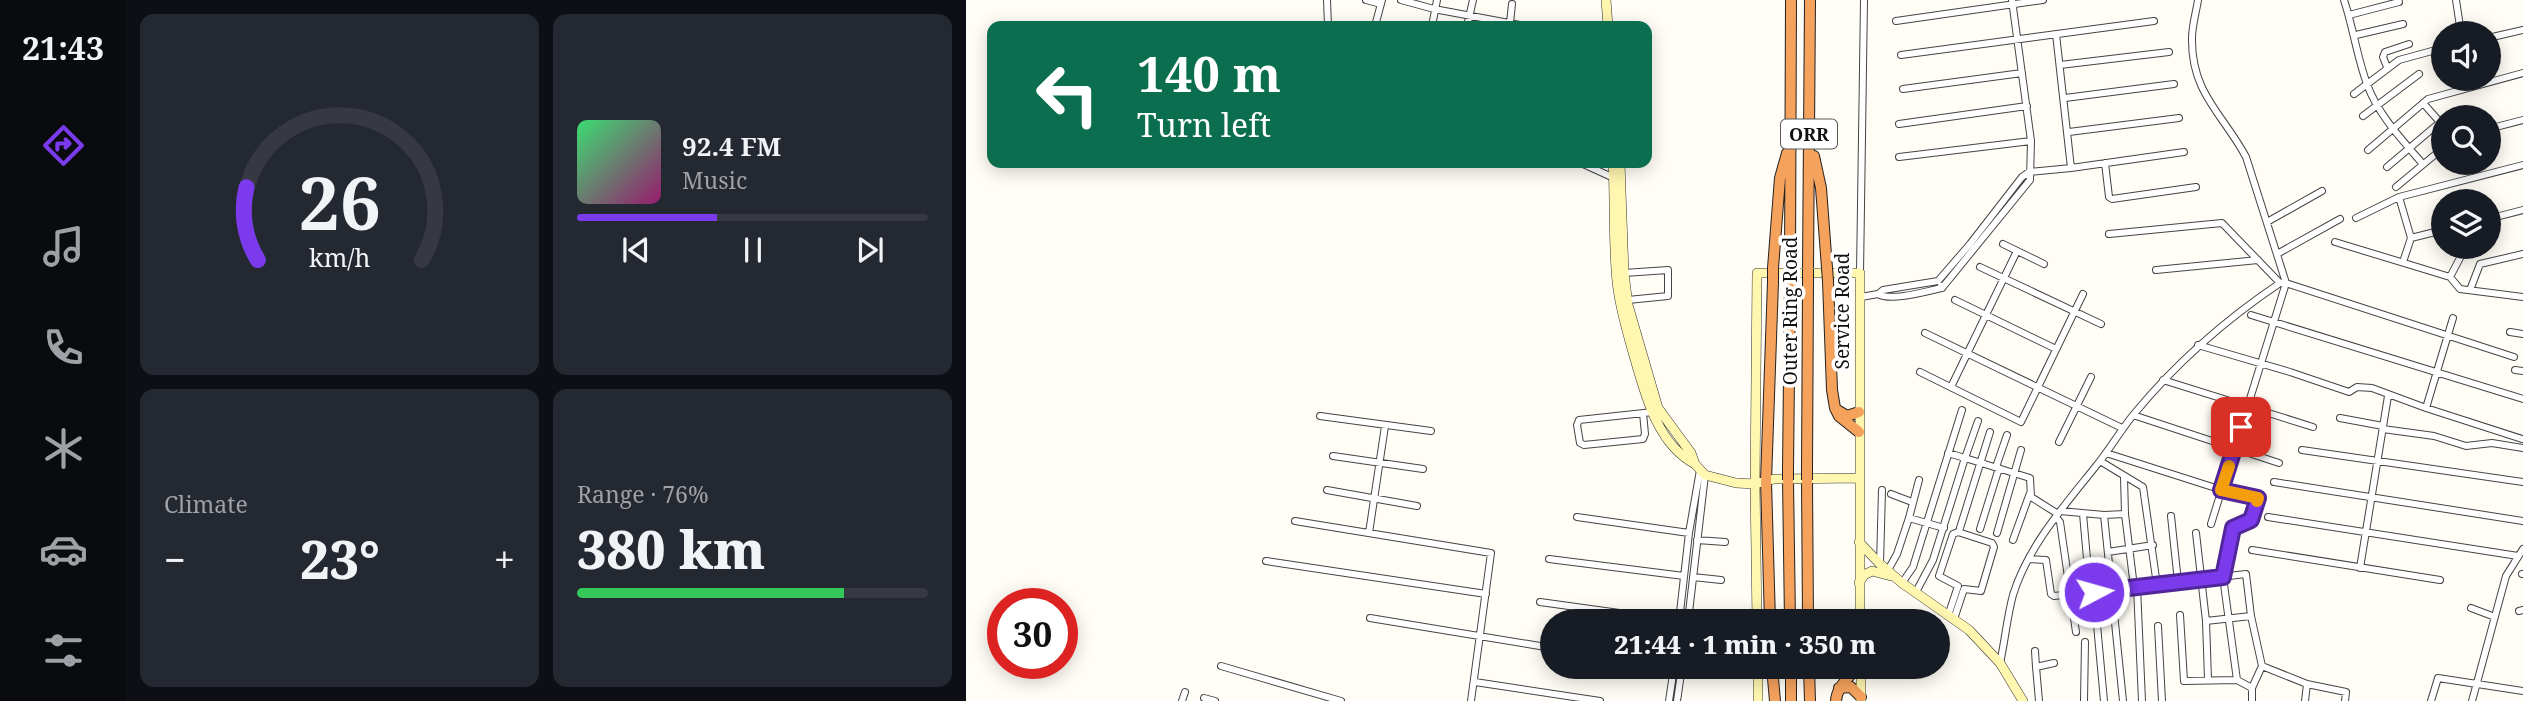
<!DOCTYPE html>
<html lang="en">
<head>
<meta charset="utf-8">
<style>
  body { margin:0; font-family:"Noto Serif",serif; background:#242831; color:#f1f3f6; height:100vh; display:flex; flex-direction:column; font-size:26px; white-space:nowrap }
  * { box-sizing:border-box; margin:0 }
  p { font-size:23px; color:#9ea1a6 }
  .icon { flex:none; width:38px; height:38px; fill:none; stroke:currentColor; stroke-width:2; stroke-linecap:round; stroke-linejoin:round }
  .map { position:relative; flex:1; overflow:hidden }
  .panel { display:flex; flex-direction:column; gap:14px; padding:14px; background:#0d0f14; width:840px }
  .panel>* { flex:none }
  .hud { position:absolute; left:21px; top:21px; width:665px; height:147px; border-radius:14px; box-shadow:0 4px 18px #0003; background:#0b6e4f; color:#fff; overflow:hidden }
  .tools { position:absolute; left:1465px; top:21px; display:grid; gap:14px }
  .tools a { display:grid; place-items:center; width:70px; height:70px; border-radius:50%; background:#171b24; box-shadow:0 4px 18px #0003; font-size:35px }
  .speed { position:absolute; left:21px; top:588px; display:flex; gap:14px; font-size:35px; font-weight:700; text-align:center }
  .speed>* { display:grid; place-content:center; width:91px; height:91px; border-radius:50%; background:#171b24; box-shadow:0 4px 18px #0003; line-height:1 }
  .speed .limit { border:10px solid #d22; background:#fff; color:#111 }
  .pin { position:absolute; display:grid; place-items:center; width:60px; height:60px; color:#fff; margin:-30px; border-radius:14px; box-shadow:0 4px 10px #0006 }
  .me { position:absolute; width:77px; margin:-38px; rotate:84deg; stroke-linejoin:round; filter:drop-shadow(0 0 5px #0008) }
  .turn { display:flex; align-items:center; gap:24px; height:147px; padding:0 35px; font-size:32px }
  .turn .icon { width:91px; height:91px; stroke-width:2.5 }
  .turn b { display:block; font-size:49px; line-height:60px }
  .big { font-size:52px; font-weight:800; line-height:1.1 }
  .panel .widget { flex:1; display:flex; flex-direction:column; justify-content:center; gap:10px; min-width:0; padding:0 24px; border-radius:14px; background:#242831 }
  .panel .dial { align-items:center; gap:0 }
  .dial svg { height:182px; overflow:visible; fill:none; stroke:#363941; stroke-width:7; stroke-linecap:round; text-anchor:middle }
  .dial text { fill:#f1f3f6; stroke:none }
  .song { display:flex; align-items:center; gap:21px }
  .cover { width:84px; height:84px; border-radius:10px; background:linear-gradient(135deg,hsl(140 70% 55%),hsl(320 70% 35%)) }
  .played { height:7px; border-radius:4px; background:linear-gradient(90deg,#7c3aed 40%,#363941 40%) }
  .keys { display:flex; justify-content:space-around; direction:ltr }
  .heat { display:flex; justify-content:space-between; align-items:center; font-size:38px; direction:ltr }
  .charge { height:10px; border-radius:5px; background:linear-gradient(90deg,#34c759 76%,#363941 0) }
  .panel .tiles { flex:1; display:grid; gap:14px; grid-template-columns:repeat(2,1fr) }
  .trip { position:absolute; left:574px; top:609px; width:410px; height:70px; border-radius:35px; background:#171b24; box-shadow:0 4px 18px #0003; font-weight:800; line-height:70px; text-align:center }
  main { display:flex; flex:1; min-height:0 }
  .tabs { display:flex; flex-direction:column; width:126px; justify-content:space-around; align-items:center; background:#090b0e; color:#9ea1a6 }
  .tabs .icon { width:49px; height:49px }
  .tabs .current { color:#7c3aed }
  .tabs b { font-size:32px; color:#f1f3f6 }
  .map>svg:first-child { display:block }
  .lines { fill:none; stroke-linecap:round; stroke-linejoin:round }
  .street-casing { stroke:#444; stroke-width:8 }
  .secondary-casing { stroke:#333; stroke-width:10 }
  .highway-casing { stroke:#222; stroke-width:12 }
  .street { stroke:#fff; stroke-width:6 }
  .secondary { stroke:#fff6b0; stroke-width:9 }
  .highway { stroke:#f5a25d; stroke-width:10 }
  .highway-bridge-casing { stroke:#222; stroke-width:12; stroke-linecap:butt }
  .highway-bridge { stroke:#f5a25d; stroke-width:10 }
  .route-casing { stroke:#51269a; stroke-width:18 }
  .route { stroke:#7c3aed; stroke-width:12 }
  .slow { stroke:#f59e0b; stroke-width:12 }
  .labels { text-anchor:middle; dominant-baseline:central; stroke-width:7; stroke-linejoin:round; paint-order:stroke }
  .shield { fill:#fff; stroke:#585858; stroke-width:2 }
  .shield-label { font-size:18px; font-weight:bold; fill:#111 }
  .street-label { font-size:19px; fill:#111; stroke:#fff }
</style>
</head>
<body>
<main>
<nav class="tabs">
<b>21:43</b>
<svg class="icon current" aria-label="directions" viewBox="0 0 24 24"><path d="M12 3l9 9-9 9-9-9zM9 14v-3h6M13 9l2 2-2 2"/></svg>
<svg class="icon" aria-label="music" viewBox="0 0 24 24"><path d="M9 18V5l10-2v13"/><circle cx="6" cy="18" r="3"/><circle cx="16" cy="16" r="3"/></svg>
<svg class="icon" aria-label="phone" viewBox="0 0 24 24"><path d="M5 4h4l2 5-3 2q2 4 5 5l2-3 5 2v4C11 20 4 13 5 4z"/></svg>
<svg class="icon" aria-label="climate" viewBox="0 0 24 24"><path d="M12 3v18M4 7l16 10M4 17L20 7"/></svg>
<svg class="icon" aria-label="car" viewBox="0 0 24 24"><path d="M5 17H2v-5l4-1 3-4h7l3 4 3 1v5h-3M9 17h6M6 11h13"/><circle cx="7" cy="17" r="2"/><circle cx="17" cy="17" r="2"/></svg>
<svg class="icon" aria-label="filters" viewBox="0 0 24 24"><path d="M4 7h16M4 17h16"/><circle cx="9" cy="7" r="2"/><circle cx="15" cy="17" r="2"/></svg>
</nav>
<section class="panel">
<div class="tiles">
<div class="widget dial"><svg viewBox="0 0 100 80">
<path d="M14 69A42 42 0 1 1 86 69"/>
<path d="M14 69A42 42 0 0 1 9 37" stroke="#7c3aed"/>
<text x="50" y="56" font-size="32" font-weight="700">26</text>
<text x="50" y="72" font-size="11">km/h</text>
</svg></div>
<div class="widget">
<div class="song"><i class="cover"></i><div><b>92.4 FM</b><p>Music</p></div></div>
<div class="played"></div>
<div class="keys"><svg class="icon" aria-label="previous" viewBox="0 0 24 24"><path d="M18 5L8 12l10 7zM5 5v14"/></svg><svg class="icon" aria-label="pause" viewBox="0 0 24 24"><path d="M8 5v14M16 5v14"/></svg><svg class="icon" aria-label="next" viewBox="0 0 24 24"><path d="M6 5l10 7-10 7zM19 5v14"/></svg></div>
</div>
<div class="widget"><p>Climate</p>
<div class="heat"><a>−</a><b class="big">23°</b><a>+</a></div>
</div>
<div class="widget"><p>Range · 76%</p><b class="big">380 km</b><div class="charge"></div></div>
</div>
</section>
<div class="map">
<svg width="1557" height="701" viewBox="0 0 1557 701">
  <rect width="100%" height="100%" fill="#fffdf5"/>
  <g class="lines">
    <defs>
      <path id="street" d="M361,0l1,26
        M400,0l15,4
        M435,0l33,9 91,17
        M1232,0c-2,13 -6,26 -6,38 -1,55 31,76 54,119l40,126 -75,241
        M1378,0c9,27 13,57 23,84 10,29 35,56 55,79
        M1490,0l5,33
        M1383,15l50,-13
        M930,21l147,-21
        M544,23l2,-19
        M409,26l7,-26
        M466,26l5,-26
        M501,26l6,-26
        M1090,34l15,134
        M1390,35l47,-11
        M1522,38l35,-8
        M935,55l253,-34
        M1094,65l109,-13
        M1421,67l-4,-10 2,-5 24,-8
        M937,89l119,-16
        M1388,94l45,-34 44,-12
        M1099,98l109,-14
        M1397,116l56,-42
        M933,124l128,-18
        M1522,129l35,-9
        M1103,132l110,-14
        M1402,150l60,-51 95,-26
        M933,157l132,-16
        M615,163l33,15
        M1139,163l4,34 3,2 84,-12
        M1421,167l51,-43 1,-3 -16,-18
        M1430,187l47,-39
        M1433,197l12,41 -8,24
        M1390,218l43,-21 124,-32
        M1522,219l35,-9
        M1301,222l55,-31
        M1143,234l113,-11 58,60
        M1445,238l32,-8
        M1369,242l115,35 10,12 63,8
        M1037,244l41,20
        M1311,254l63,-35
        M1014,267l121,57
        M1190,270l102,-10
        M658,273l44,-3v26l-40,4
        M894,273l4,-273
        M1484,277l11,-21 2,-9
        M976,288l88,-108 1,-39 -19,-141
        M1504,290l10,-26 43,-10
        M912,294c13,8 49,-3 64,-6l-1,-2
        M895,297l17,-3 5,-4 55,-9 32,-37 52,-67 7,-5 42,-4 113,-16
        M989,300l101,49
        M1285,315l272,84
        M1544,332l13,2
        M959,333l197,95
        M1232,345l92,27 59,20 8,-5 15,1 54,20 96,31
        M1549,370l8,1
        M954,372l101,50 62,-128
        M1197,380l150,47
        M985,387l66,-136
        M1460,408l27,-90
        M677,413l2,21 -2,5 -59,6 -4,-2 -3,-18 2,-5 74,-8
        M1167,415l146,48
        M354,416l111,15
        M1374,418l43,8
        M1012,421l-13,37 65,20 1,19 27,17
        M1417,429l51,7 32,10 26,-3 31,5
        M1093,442l32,-65
        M1336,450l221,32
        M1140,453l116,37 36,8 -7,22 -18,8 -10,49 14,103 15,8
        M367,456l90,13
        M1134,461l43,26 14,98
        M1030,467l11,-32
        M1158,477l1,37 9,73
        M1308,482l249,39
        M361,490l90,16
        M925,494l21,8
        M1094,511l44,4 21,-1
        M1117,514l7,78
        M1138,515l19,186
        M1205,516l7,66
        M611,517l112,16
        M1090,517l4,5 16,110
        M1302,517l250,39
        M943,518l10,-38
        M329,521l196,32 -20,148
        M994,528l30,-96
        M1014,529l19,-61
        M403,533l16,-107
        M1031,533l24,-83
        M1230,533l10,88 2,58
        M731,540l28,2
        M1047,540l17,-47
        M1286,550l188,30
        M1142,552l45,-7
        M583,559l135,17
        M1063,559l17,1 5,34 3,2 192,-22 5,42 11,50 45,18 39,8 -1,9
        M300,561l220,33
        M914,564l2,-74
        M1394,568l28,-172
        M922,570l9,-16 12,-36 35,10
        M1556,574h1
        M727,577l28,3
        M936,583l11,-16 49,-157
        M1171,587l5,114
        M950,592l17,-32 32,-102 -17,-5
        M1128,592l10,109
        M574,602l137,19
        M1505,608l24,9
        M1553,611l4,-1
        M1214,615l4,66 53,-1
        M982,616l10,-30 -19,-10 14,-42 5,-2 34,11 2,4 -13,44 -17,-2 -10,30
        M404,618l182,30
        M713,621l10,-88 11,-63
        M722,621l17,-146
        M1240,621l45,-5
        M1192,626l4,75
        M1069,651l1,16
        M1034,663c5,-22 7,-46 13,-68 15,-49 52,-90 83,-129 14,-17 24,-35 38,-52 42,-51 91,-94 146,-131h6l228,74
        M255,666l120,35
        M712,667l47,4
        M509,682l125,19
        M238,698l11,3
        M216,701l3,-9
        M703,701l5,-34
        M711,701l5,-34
        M1073,701l-3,-34 18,-4
        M1118,701l1,-59
        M1286,701v-13l10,-22
        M1339,701l2,-17
        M1465,701l7,-23 85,13
        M1506,701l34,-125 17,-27"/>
      <path id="secondary" d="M640,0l2,26
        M647,163c2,39 0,79 4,118 2,23 9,46 15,68 12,40 23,94 63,115
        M654,163l4,110 4,32 30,103 33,45 4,11 10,11 31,8 19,1 19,-5 84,-1
        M893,542l21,22 22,19 67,47 31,33 23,38
        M893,583l5,-8 8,-4 19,5
        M791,621l-2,-137 2,-211h103v348
        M792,667v34
        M895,667v33"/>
      <path id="highway" d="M848,156l7,32 6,80
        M824,266l1,-266
        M807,268l7,-90 7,-25
        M842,269l2,-269
        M862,281l4,109 3,18 4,8 20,16
        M871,410l10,6 12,-4
        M822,470l2,-189
        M841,470l1,-188
        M822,480l2,141
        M841,480l1,141
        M804,621l-4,-140 7,-199
        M806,667l3,34
        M825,667v34
        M843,667l1,34
        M873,688l12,-1 10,10
        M870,701c1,-15 13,-22 20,-34"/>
    </defs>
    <!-- street casing -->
    <use href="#street" class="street-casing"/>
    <!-- secondary casing -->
    <use href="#secondary" class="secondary-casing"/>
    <!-- highway casing -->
    <use href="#highway" class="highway-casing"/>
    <!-- street -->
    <use href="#street" class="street"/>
    <!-- secondary -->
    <use href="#secondary" class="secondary"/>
    <!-- highway -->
    <use href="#highway" class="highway"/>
    <defs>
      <path id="highway-bridge" d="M861,268l1,13
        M824,281v-15
        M807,282v-14
        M842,282v-13
        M822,470v10
        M841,470v10"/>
    </defs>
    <!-- highway-bridge casing -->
    <use href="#highway-bridge" class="highway-bridge-casing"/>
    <!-- highway-bridge -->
    <use href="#highway-bridge" class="highway-bridge"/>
  </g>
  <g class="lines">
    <defs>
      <path id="route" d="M1128,592l129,-15 10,-49 18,-8 7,-22 -37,-8 20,-63"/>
    </defs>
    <!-- route casing -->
    <use href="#route" class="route-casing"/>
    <!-- route -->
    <use href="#route" class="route"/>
    <!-- slow -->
    <path class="slow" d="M1263,466l-8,24 37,8 -1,3"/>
  </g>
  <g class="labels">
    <!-- shield labels -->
    <rect class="shield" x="815" y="119.5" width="56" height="29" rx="5"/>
    <g class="shield-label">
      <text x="843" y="134">ORR</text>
    </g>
    <!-- street labels -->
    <g class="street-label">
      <text transform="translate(824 311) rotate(-90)">Outer Ring Road</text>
      <text transform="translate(876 311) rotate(-90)">Service Road</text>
    </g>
  </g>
</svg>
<div class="tools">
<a><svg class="icon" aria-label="sound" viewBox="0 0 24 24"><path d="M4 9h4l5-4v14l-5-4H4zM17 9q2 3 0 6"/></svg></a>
<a><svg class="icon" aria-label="search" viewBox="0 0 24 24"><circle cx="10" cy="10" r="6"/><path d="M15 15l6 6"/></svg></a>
<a><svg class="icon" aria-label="layers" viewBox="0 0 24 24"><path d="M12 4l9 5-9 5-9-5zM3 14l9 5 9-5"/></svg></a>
</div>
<div class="speed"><div class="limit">30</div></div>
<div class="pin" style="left:1275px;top:427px;background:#d93025"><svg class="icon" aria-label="arrive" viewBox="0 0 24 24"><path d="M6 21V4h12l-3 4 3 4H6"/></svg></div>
<svg class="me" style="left:1128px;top:592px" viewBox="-20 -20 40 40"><circle r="17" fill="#7c3aed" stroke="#fff" stroke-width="3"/><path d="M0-11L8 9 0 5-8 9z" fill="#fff"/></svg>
<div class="trip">21:44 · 1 min · 350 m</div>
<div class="hud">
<div class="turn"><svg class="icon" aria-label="left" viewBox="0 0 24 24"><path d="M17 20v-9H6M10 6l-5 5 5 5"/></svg><div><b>140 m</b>Turn left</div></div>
</div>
</div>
</main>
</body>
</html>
